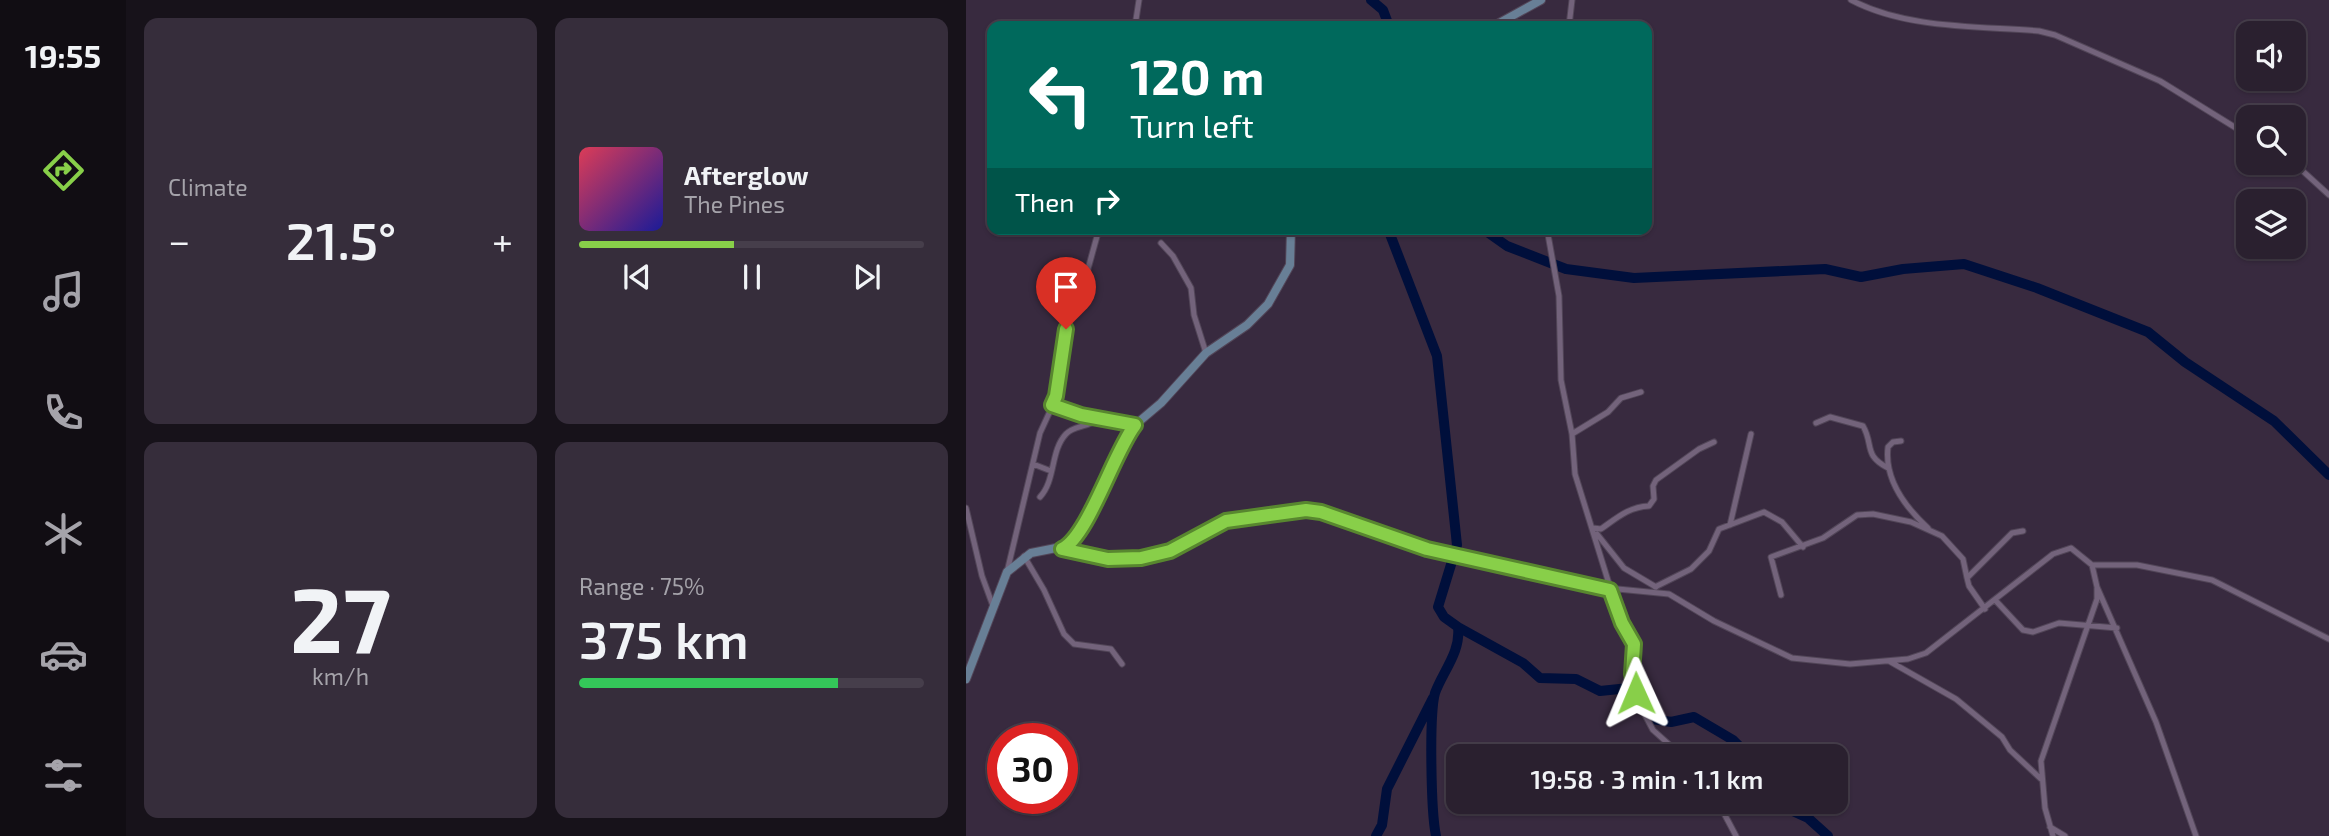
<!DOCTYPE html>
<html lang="en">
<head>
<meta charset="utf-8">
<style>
  body { margin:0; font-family:"Exo 2",sans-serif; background:#362d3b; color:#f1f3f6; height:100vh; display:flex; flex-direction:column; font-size:26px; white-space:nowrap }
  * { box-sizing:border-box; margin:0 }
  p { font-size:23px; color:#a5a3aa }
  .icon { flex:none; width:38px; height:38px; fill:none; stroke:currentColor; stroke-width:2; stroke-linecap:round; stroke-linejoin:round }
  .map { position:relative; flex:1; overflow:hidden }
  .sheet { display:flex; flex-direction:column; gap:18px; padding:18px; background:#17121a; width:840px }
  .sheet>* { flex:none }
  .top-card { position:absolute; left:21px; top:21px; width:665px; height:214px; border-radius:14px; box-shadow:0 2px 5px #0004,0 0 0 2px #463e4b; background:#00695c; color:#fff; overflow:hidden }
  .controls { position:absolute; left:1270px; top:21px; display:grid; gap:14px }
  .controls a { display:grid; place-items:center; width:70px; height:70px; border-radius:14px; background:#2a202f; box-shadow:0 2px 5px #0004,0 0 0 2px #463e4b; font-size:35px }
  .speed { position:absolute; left:21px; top:723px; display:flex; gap:14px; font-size:35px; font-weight:700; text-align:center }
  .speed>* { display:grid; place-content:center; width:91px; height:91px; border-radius:50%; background:#2a202f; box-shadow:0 2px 5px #0004,0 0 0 2px #463e4b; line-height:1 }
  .speed .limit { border:10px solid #d22; background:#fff; color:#111 }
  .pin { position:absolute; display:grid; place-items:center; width:60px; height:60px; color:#fff; margin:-72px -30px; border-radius:50% 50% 50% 0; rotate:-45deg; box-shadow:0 0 7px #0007 }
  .pin .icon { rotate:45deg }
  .me { position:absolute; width:77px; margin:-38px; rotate:359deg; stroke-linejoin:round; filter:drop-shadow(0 0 5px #0008) }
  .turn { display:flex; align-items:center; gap:24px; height:147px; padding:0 28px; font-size:32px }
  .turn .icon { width:91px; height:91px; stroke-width:2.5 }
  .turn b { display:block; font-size:49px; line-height:60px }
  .then { display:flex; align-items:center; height:66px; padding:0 28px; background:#0003; gap:14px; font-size:26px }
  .big { font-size:52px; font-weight:600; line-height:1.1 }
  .sheet .widget { flex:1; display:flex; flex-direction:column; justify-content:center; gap:10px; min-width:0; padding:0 24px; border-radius:14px; background:#362d3b }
  .sheet .dial { align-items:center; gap:0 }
  .dial b { font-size:91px; line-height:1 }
  .song { display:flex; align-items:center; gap:21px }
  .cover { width:84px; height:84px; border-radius:10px; background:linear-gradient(135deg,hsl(350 70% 55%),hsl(240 70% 35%)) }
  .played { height:7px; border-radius:4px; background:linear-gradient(90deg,#88cf49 45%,#463e4b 45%) }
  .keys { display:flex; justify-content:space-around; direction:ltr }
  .heat { display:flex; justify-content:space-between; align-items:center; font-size:38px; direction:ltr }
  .charge { height:10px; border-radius:5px; background:linear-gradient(90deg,#34c759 75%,#463e4b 0) }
  .sheet .tiles { flex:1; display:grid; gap:18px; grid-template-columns:repeat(2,1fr) }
  .trip { position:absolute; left:480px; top:744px; width:402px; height:70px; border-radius:14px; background:#2a202f; box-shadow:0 2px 5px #0004,0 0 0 2px #463e4b; font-weight:600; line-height:70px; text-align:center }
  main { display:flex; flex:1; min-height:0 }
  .tabs { display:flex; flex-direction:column; width:126px; justify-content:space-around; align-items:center; background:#110d13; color:#a5a3aa }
  .tabs .icon { width:49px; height:49px }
  .tabs .current { color:#88cf49 }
  .tabs b { font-size:32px; color:#f1f3f6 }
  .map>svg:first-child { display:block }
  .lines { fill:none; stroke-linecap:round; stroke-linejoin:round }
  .river { stroke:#000f3b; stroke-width:10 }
  .street-casing { stroke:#524658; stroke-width:7 }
  .secondary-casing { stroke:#524658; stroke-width:10 }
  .street { stroke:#73637b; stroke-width:5 }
  .secondary { stroke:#687f96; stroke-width:8 }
  .route-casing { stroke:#58872f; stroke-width:18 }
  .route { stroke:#88cf49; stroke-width:12 }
</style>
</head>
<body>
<main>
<nav class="tabs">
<b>19:55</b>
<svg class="icon current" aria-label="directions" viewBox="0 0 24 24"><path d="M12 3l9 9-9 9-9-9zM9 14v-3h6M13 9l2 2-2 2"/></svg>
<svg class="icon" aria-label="music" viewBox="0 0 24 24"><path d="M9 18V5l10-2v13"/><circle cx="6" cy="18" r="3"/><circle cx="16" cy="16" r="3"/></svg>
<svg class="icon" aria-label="phone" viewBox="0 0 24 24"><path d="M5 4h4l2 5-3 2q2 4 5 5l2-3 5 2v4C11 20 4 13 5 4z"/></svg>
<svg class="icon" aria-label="climate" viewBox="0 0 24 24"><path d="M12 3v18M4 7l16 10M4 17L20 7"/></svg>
<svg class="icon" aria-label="car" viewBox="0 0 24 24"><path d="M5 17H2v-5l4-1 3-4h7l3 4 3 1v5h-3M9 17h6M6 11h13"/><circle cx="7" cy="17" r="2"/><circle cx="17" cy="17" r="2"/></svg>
<svg class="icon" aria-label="filters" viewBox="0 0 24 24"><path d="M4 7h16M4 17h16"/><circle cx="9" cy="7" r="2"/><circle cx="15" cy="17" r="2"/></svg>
</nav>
<section class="sheet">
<div class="tiles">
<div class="widget"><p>Climate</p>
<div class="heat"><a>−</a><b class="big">21.5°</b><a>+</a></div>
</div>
<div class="widget">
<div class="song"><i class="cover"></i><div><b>Afterglow</b><p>The Pines</p></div></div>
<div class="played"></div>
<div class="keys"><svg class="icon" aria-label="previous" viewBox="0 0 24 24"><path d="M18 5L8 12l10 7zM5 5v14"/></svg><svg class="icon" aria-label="pause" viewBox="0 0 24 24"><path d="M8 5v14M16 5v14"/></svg><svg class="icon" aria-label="next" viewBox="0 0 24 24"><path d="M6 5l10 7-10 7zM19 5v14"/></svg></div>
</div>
<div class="widget dial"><b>27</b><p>km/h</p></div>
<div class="widget"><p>Range · 75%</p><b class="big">375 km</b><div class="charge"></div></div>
</div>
</section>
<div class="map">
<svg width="1363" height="836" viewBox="0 0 1363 836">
  <rect width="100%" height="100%" fill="#382a3f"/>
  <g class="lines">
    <!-- river -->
    <path class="river" d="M405,0l12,10 6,16
      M422,229l49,127 20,189 -19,62 6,10 14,10c3,25 -15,44 -23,66 -6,22 -4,119 1,143
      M517,229l24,17 59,23 68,9 191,-9 36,8 42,-8 61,-5 73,24 111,44 37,30 89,59 55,54
      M492,627l65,36 17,15 36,1 24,12 29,-3 24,31 18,3 23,-5 39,23 16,16
      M815,802l3,5 24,11 20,18
      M410,836l6,-11 5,-36 46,-91"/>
    <defs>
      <path id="street" d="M885,0c55,29 127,26 188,31l16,4 105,46 89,55
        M169,26l4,-26
        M603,26l3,-26
        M1328,163l35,32
        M581,229l12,67 2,84 11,54 3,40 44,142 15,28 -2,30 6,28 15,28 29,26
        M195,243l12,13 18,32 3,27 12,38
        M86,405l29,10 54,10
        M850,423l14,-6 33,9c11,19 0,29 25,42
        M606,434l36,-22 13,-14 20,-6
        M935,441l-8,1 -5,5c-4,33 17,60 40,81
        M67,464l18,7
        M74,497c16,-17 10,-46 26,-63 6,-7 17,-7 25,-11l2,-7
        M0,508l16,68 11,30
        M764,525l21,-91
        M627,528l8,1c17,-12 28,-22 48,-23l5,-7 -1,-13 3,-6 43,-31 15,-7
        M631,534l27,34 32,19
        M96,549l46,10 33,-1 29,-7 56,-30 64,-10 31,1 106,37 65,17 95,20 82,8 45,27 78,37 58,6 58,-5 18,-6 127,-99 18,-6 21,17h45l75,15 117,59
        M58,556l20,34 20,44 10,10 37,5 11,15
        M1126,565l5,22 59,135 40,114
        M41,572l33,-139 17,-37 11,-79 15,-30 16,-58
        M689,587l36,-18 18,-18 10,-22 45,-17 18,10 21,25
        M815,595l-10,-38 52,-19 34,-23 16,-1 38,8 31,14 21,23 4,19
        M1030,601l27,29 10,2 26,-9 58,5
        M1019,609l-16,-23 -2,-8 45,-45 11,-2
        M923,661l67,38 46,38 8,13 31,29
        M752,802l18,34
        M1084,827l15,9
        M1087,836l-8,-28 -4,-47 56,-162v-11"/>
      <path id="secondary" d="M528,26l47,-26
        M0,679l41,-107 24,-19 40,-8 50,-98 14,-22 26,-22 45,-50 41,-28 21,-21 22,-39 1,-36"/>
    </defs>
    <!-- street casing -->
    <use href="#street" class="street-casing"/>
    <!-- secondary casing -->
    <use href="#secondary" class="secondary-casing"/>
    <!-- street -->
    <use href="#street" class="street"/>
    <!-- secondary -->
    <use href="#secondary" class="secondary"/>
  </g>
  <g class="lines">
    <defs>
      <path id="route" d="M100,329l-10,67 -4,9 29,10 54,10c-21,27 -47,112 -73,124l46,10 33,-1 29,-7 56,-30 80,-11 15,2 106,37 183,41 12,33 12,21 -2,30 4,19"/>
    </defs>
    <!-- route casing -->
    <use href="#route" class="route-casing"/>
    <!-- route -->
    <use href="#route" class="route"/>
  </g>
</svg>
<div class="controls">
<a><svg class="icon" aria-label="sound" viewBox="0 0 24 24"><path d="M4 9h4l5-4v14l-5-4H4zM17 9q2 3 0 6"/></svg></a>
<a><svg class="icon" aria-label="search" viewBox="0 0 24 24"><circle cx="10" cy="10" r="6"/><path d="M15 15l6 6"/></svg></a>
<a><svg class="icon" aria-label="layers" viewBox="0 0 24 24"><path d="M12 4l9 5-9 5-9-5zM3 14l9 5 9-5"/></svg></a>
</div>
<div class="speed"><div class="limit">30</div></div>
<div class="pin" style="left:100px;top:329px;background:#d93025"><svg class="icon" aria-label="arrive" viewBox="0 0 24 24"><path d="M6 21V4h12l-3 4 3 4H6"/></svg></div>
<svg class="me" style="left:670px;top:693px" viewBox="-20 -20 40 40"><path d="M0-17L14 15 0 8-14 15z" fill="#88cf49" stroke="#fff" stroke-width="4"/></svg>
<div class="trip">19:58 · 3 min · 1.1 km</div>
<div class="top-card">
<div class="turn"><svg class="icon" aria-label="left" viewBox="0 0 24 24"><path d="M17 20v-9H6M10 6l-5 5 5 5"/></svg><div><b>120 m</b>Turn left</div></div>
<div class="then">Then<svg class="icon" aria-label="right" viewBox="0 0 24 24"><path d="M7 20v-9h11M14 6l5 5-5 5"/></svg></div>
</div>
</div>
</main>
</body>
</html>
